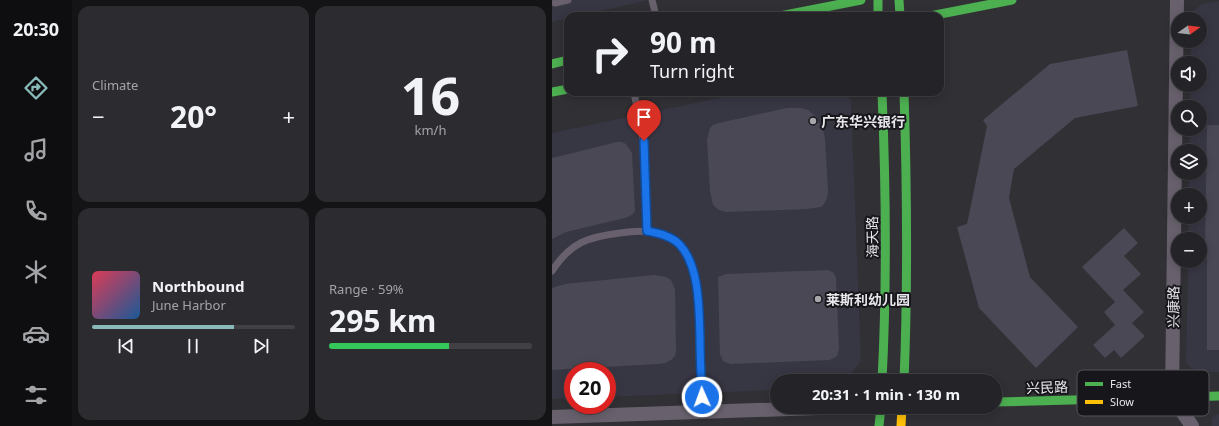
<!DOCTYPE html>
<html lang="en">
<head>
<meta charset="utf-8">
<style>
  body { margin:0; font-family:"Noto Sans","Noto Sans SC",sans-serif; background:#2c2c30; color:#f1f3f6; height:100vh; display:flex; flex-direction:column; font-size:15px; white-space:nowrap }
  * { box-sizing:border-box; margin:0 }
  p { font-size:13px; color:#a3a4a8 }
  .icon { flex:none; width:22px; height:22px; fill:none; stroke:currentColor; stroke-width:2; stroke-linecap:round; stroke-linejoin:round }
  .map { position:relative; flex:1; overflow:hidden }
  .drawer { display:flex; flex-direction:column; gap:6px; padding:6px; background:#141416; width:480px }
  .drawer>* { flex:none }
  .top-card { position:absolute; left:12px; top:12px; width:380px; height:84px; border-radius:12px; box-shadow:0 2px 10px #0003,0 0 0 1px #414145; background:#242428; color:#f1f3f6; overflow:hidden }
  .needle { width:26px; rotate:76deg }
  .buttons { position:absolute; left:619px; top:12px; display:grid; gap:8px }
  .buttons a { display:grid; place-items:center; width:36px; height:36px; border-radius:50%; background:#242428; box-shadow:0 2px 10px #0003,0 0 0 1px #414145; font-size:20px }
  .speed { position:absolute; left:12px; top:362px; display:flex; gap:8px; font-size:20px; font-weight:700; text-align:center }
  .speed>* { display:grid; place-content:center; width:52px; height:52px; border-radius:50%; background:#242428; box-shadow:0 2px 10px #0003,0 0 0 1px #414145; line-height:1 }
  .speed .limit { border:6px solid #d22; background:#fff; color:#111 }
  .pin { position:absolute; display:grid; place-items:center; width:34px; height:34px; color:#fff; margin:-41px -17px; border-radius:50% 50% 50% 0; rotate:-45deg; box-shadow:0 0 4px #0007 }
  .pin .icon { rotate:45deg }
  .me { position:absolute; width:44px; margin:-22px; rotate:358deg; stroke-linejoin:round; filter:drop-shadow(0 0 3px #0008) }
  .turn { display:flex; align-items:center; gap:14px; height:84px; padding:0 20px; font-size:18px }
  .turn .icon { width:52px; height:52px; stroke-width:2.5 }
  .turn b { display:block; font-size:28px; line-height:34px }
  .big { font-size:30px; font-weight:700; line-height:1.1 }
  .drawer .tile { flex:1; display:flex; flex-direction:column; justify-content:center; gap:6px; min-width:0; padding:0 14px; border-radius:12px; background:#2c2c30 }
  .drawer .dial { align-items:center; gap:0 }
  .dial b { font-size:52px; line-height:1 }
  .song { display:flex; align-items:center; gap:12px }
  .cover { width:48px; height:48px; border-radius:6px; background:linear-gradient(135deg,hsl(350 70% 55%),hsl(210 70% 35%)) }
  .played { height:4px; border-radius:2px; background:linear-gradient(90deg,#8bbbb9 70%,#414145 70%) }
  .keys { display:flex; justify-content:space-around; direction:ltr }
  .heat { display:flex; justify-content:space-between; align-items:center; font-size:22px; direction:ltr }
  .charge { height:6px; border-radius:3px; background:linear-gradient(90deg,#34c759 59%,#414145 0) }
  .drawer .tiles { flex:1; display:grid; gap:6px; grid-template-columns:repeat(2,1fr) }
  .trip { position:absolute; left:218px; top:374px; width:232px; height:40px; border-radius:20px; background:#242428; box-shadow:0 2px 10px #0003,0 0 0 1px #414145; font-weight:700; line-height:40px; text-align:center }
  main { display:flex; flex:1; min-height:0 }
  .tab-bar { display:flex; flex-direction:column; width:72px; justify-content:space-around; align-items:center; background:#0e0e10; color:#a3a4a8 }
  .tab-bar .icon { width:28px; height:28px }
  .tab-bar .current { color:#8bbbb9 }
  .tab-bar b { font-size:18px; color:#f1f3f6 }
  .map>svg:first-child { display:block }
  .built { fill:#373643 }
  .building { fill:#4a4855 }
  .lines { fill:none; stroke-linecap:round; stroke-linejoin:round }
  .lane { stroke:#68616d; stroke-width:7 }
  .street { stroke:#68616d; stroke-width:14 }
  .fast { stroke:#4caf50; stroke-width:9 }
  .slow { stroke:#ffc107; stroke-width:9 }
  .route-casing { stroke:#114b97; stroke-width:10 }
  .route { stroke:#1a73e8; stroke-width:7 }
  .poi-dot { fill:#a6a6ab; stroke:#17171b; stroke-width:1.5 }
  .labels { text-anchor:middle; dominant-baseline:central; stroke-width:4; stroke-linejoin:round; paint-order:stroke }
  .poi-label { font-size:14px; font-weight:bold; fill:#e6e6eb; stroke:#17171b; text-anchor:start }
  .street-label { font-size:14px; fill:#e6e6eb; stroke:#17171b }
  .key { fill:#17171b; stroke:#555559; stroke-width:1 }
  .key-label { font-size:11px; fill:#e6e6eb }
</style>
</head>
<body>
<main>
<nav class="tab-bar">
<b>20:30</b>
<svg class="icon current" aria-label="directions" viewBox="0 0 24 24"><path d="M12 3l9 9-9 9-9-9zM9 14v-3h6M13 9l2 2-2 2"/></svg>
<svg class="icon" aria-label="music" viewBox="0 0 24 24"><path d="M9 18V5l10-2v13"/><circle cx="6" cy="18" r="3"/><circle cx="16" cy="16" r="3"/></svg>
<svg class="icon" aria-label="phone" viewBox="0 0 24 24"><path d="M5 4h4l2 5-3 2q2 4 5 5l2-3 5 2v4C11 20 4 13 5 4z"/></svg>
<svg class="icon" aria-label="climate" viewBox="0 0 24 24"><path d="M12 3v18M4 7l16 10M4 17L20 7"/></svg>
<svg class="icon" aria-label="car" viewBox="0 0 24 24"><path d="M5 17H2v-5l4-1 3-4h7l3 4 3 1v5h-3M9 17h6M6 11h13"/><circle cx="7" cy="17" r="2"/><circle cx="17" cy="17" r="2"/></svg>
<svg class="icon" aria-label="filters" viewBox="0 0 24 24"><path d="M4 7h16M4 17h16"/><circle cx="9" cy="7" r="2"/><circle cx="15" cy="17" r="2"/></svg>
</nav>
<section class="drawer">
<div class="tiles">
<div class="tile"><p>Climate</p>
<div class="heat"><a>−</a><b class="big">20°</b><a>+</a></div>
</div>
<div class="tile dial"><b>16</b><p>km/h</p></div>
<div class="tile">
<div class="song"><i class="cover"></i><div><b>Northbound</b><p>June Harbor</p></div></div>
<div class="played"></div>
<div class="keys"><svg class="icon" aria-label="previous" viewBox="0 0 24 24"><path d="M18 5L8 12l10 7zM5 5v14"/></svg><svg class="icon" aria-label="pause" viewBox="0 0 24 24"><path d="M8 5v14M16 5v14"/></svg><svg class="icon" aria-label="next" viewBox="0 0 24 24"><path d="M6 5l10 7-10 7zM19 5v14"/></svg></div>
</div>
<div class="tile"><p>Range · 59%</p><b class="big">295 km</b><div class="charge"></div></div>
</div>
</section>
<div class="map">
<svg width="667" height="426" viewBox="0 0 667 426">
  <rect width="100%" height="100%" fill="#303035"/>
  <!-- built -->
  <path class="built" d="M0,0h97l-71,16h-10v2l-16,4z
    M667,1v371h-22l-11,-9 2,-102h12v-22h-12v-22h12v-22h-11v-22h11v-22h-11l1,-22h10v-22h-10v-22h10v-22h-9v-22h9v-22h-9l1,-7 10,-8z
    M195,92h95l9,8 10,261 -16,20h-68v9l-170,7v-26h-34v27l-21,1v-266z
    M667,414v12h-7v-8z"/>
  <!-- building -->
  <path class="building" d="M575,50l11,56 -63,12 -61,51 -5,29 21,79 48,50 -42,41 -57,-60 -22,-81 10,-3 20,-98 -4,-6 67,-56z
    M235,108h14l7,2 6,5 9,14 2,10 3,53 -1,6 -3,6 -3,3 -14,2 -81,3 -7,-2 -6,-5 -3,-14 -3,-51 3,-12 3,-3 6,-2z
    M655,125h12v225h-12v-104h-2z
    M65,142h5l4,2 6,9 3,58 -3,4 -7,3 -59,14 -14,7v-81z
    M572,228l14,15 -14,13 17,18 -18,16 21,22 -12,11 13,13 -24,22 -7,-8 -9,8 -12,-13 22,-20 -11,-13 11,-10 -33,-35z
    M276,270l6,3 2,5 3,71 -2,7 -7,4 -100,4 -7,-3 -3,-7 -2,-77 8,-3z
    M102,275l12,2 5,3 4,9 1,61 -1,6 -4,4 -6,3 -7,1 -106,6v-82l13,-4z"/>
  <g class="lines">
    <!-- lane -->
    <path class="lane" d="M100,0l4,16
      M3,3l13,-3
      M82,92l11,58 2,81
      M0,271c19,-29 36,-34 68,-38 20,-3 45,-4 60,12 20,22 19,72 20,100 1,22 2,44 2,67"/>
    <!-- street -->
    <path class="street" d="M625,0l-5,397 20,29
      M0,417l295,-10"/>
    <!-- fast -->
    <path class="fast" d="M326,0v16
      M347,0l1,16
      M228,16l81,-16
      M378,16l82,-16
      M0,64l16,-4
      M0,92l16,-3
      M330,92c4,96 5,193 0,289
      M352,92c3,96 4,193 0,289
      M443,402l224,-6
      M327,426l2,-19"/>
    <!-- slow -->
    <path class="slow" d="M349,426l1,-19"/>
  </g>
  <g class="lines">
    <defs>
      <path id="route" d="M92,141l3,90c12,2 25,5 33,14 20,22 19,66 20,93 0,19 1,39 2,59"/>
    </defs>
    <!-- route casing -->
    <use href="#route" class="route-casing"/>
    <!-- route -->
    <use href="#route" class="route"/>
  </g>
  <!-- markers -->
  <g class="poi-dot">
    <circle cx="261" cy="121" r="4"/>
    <circle cx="266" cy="299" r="4"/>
  </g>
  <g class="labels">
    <!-- poi labels -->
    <g class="poi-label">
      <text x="269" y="121">广东华兴银行</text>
      <text x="274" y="299">莱斯利幼儿园</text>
    </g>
    <!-- street labels -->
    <g class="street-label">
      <text transform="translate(320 237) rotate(-91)">海天路</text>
      <text transform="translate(621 307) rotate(-89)">兴康路</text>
      <text transform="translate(495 387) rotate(-2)">兴民路</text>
    </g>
  </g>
  <!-- legend -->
  <rect x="525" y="370" width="132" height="46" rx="6" class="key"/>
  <rect x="533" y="382" width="18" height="4" fill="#4caf50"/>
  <rect x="533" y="400" width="18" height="4" fill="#ffc107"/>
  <g class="key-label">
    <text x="558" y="388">Fast</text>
    <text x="558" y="406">Slow</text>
  </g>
</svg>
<div class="buttons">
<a><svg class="needle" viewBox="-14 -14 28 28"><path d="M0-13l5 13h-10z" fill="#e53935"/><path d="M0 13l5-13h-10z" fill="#a3a4a8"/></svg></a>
<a><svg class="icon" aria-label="sound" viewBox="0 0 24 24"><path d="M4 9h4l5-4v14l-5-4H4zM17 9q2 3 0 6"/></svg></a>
<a><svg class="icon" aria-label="search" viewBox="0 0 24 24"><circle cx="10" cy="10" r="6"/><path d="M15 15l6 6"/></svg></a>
<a><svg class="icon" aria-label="layers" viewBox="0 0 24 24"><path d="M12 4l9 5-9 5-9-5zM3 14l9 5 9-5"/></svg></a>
<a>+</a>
<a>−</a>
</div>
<div class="speed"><div class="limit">20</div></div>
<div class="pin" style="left:92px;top:141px;background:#d93025"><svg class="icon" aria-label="arrive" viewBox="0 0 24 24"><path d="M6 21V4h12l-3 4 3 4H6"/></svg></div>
<svg class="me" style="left:150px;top:397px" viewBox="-20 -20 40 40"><circle r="17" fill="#1a73e8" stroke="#fff" stroke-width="3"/><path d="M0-11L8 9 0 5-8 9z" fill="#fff"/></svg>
<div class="trip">20:31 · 1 min · 130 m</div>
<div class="top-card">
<div class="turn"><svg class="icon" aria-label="right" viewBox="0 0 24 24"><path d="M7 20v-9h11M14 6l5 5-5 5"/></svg><div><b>90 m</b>Turn right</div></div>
</div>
</div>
</main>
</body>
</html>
